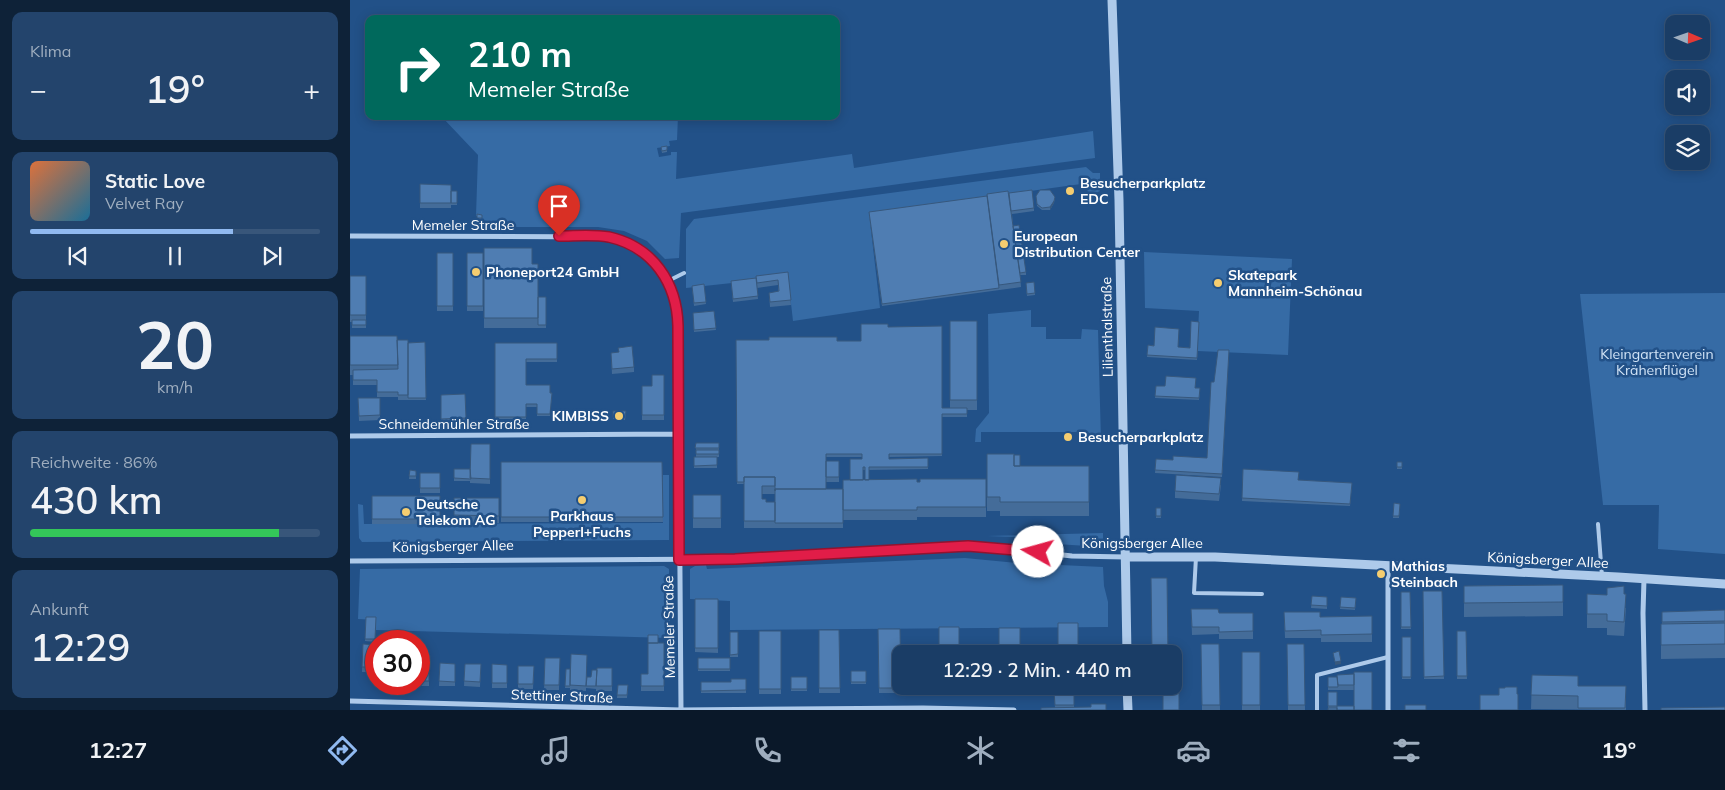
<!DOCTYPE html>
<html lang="de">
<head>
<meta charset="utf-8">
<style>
  body { margin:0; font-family:Mulish,sans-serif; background:#23446c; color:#f1f3f6; height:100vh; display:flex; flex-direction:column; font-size:19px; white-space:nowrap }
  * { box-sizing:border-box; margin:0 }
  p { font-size:16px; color:#9faebf }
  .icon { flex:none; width:28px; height:28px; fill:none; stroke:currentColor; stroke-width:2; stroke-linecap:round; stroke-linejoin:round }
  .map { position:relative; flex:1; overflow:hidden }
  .sheet { display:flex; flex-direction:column; gap:12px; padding:12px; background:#0e2238; width:350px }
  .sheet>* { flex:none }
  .banner { position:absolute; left:15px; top:15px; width:475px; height:105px; border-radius:10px; box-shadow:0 2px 12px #0003,0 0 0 1px #38567a; background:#00695c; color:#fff; overflow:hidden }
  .needle { width:32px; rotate:92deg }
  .fabs { position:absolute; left:1315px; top:15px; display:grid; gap:10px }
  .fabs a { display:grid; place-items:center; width:45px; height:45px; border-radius:10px; background:#1a3d66; box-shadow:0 2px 12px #0003,0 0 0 1px #38567a; font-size:25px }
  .speed { position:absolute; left:15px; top:630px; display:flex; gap:10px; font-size:25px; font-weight:700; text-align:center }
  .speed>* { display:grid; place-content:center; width:65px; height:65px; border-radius:50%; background:#1a3d66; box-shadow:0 2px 12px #0003,0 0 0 1px #38567a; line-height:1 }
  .speed .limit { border:8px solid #d22; background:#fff; color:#111 }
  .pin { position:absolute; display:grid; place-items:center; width:42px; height:42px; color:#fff; margin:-51px -21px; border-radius:50% 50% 50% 0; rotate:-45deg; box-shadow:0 0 5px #0007 }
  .pin .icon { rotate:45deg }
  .me { position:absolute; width:55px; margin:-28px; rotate:277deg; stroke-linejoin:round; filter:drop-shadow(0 0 4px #0008) }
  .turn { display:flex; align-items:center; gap:18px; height:105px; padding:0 20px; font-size:22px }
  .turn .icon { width:65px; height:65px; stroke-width:2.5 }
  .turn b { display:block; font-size:35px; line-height:42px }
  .big { font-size:38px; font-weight:600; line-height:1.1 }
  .sheet .widget { flex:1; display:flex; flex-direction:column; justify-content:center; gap:8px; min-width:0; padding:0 18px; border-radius:10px; background:#23446c }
  .sheet .dial { align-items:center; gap:0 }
  .dial b { font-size:65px; line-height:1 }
  .song { display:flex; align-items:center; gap:15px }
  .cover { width:60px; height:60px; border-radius:8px; background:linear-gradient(135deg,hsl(20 70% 55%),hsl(200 70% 35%)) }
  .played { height:5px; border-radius:2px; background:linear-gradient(90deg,#90b9f0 70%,#38567a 70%) }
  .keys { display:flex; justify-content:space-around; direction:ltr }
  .heat { display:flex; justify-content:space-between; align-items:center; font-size:28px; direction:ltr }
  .charge { height:8px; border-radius:4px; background:linear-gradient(90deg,#34c759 86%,#38567a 0) }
  .trip { position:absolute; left:542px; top:645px; width:290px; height:50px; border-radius:10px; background:#1a3d66; box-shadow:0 2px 12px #0003,0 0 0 1px #38567a; font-weight:600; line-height:50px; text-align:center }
  .tabs { display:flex; height:80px; justify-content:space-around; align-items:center; background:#0a1829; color:#9faebf }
  .tabs .icon { width:35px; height:35px }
  .tabs .selected { color:#90b9f0 }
  .tabs b { font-size:22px; color:#f1f3f6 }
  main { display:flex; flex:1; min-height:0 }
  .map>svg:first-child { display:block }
  .green { fill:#366ba5 }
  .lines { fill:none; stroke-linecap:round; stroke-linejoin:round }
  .service { stroke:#aecaea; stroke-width:4 }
  .minor { stroke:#aecaea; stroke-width:5 }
  .tertiary { stroke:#aecaea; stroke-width:9 }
  .wall { fill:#446c99; fill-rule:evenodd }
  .shaded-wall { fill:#37587d }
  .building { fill:#4f7db2; stroke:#37587d }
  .route-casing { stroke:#92132f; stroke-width:12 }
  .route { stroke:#e11d48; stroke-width:9 }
  .poi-dot { fill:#f5cd70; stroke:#225188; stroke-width:2 }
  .labels { text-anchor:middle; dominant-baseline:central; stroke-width:5; stroke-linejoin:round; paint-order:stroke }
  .poi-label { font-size:14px; font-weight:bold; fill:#fff; stroke:#225188; text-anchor:start }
  .street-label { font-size:14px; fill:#fff; stroke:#225188 }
  .park-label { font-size:14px; fill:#d2e4f7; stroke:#225188 }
</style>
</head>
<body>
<main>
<section class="sheet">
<div class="widget"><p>Klima</p>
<div class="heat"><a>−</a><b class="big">19°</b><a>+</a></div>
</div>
<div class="widget">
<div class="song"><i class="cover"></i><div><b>Static Love</b><p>Velvet Ray</p></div></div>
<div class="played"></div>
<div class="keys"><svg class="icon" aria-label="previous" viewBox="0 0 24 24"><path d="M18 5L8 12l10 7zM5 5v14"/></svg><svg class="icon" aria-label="pause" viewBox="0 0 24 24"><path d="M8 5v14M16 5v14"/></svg><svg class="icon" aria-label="next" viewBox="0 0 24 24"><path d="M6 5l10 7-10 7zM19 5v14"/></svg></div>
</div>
<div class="widget dial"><b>20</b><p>km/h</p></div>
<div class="widget"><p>Reichweite · 86%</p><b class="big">430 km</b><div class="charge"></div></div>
<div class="widget"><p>Ankunft</p><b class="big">12:29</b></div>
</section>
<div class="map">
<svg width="1375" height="710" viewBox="0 0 1375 710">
  <rect width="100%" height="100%" fill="#225188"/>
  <!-- green -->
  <path class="green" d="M91,116h237l-1,24 -8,1 1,5 -13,2 2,9 12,-2v-3h6l-1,27 176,-25 2,14 239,-37 2,27 -414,55 -2,45 -14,1 -18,-18 -23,-10 -26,-4h-116v-10l-6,-1 2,-61z
    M736,167l7,6h7v18l-4,2 -8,1 -1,-6h-5l-1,-4 -212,29 11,95 -87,13 -5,-44 -102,11v-59l8,-10z
    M794,252l148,7 -4,96 -91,-4 2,-40 -54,-3z
    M1375,293v261l-67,-5 1,-44h-56l-23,-211z
    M681,310v17h15v12h35l1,-10 16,1 3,111h-14l-1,-9h-105v10h-6l1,-13 13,-16 -1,-99z
    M313,475h6v65l-307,2 -3,-4 -1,-34 5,1 1,19 299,-1z
    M753,533v14l-47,-3 -1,4 -11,-2v-3l-29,-6 -28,-1z
    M615,558l52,5 1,-4 42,6 43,2 1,19 4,16v25l-378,3v-29l-40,-2v-30l5,-3 11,-1 1,4z
    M314,566l5,3 1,69 -294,-8v-10l-18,-1 2,-50z"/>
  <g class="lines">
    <!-- service -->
    <path class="service" d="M318,281l16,-8
      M1248,524l4,52
      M846,557l-2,36 68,1
      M967,710v-35l71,-18"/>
    <!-- minor -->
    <path class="minor" d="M0,236l258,1c41,12 60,32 70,74l3,399
      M0,436l329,-2
      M0,561l385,-2 233,-13 50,4 54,6 54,1
      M1038,566v144
      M1294,579l-1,34 2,97
      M0,701l331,9 242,-2 91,2"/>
    <!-- tertiary -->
    <path class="tertiary" d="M762,0l7,200 8,454
      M776,557h89l403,20 107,7
      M777,686l1,24"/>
  </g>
  <!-- wall -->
  <path class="wall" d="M311,147l6,3v2l-5,1z
    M70,184l31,7h6v14h-6v3h-31z
    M659,193l25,15v3l-22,3 1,12 13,46v3h-6l1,12 -139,19 -13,-91z
    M686,196l19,1 -1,6 -4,7h-8l-5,-4z
    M127,214l5,1v6h-5z
    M134,248l48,16 6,33h8v31h-62z
    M87,253h16v58h-16z
    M117,253h16v58h-16z
    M438,272l3,33 -21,2 -1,-14 9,-1v-7l-21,3 1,11 -25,3 -2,-21 25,-3z
    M0,276h16v52h-14v-6h-2z
    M354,284l2,20 -12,2 -2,-20z
    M676,286l9,7v2l-8,1z
    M364,311l2,19 -22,2 -1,-19z
    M600,321h27v89h-10v7h-25v39l-53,1v2l39,-1v11l-59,1v10l48,2 69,-3v38h-69v3h-74v-21v29h-99v-44h-7l-1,-144 125,1 27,-14 54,81h8zM476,457h36v2l-12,21 -7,9h-17zM513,470h2v10h-2zM412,494h13v8h-9l-4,-3z
    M849,322l-2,38 -50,-3 1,-12 42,3z
    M0,336l47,4 11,3 17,-1 1,58h-28v-3h-21v-12h-24v-10h-3z
    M145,343h62v19h-31v23l26,8 -2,23h-13v-9h-11v12h-31z
    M879,350l-7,127 -67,-4 1,-14 17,1 34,-2 7,-76z
    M261,353l23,14v5l-22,2z
    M314,375v45h-22v-34h10z
    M806,386l44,2 -1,12 -44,-2z
    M115,394l1,27h-25v-26z
    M8,398h22v22l-21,1z
    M263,411h13l-1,9 -12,-1z
    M346,443h23v14h-23z
    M140,444v40l-20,-1v-2h-16v-12h16z
    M637,454l33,12h69v50h-89v-5h-13z
    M344,457h23v11h-23z
    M476,461h13v21h-13z
    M151,462h161l1,60h-162z
    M1052,462v7h-5v-2z
    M893,469l55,11 54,3 -2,23 -108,-5z
    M60,470l6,1v8h-7z
    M70,473h20v20h-20z
    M871,485l-2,16 -44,-3v-7z
    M343,495h28v33h-28z
    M22,496h68v28h-68z
    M104,498h45v25h-45z
    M1044,503l6,1 -1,14h-6z
    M806,508h5v10h-5z
    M1213,585v31l-99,1v-31z
    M1073,591h19l2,88h-20z
    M1051,592h9l1,37h-10z
    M1237,594l39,14 -2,28 -17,-1v-7h-20z
    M962,596l15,1v12l-16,-1z
    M991,597l15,1 -1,12 -15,-1z
    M345,599h23v54l-23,-1z
    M841,609l28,4h34v26h-34v-5l-27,1z
    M1375,610v48l-64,1v-35h1v-12z
    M934,612l36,5 52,-1v26h-51v-4h-36z
    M16,617h10l-1,25 -10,-1z
    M528,629h22l1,64h-22z
    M469,630h20l1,63h-21z
    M409,631h22v63h-22z
    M1107,631h9l1,48h-10z
    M380,632h8v25h-8z
    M1052,637h9v42h-9z
    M308,643h6v48h-23v-17h7z
    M13,644l13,1v27h-14z
    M851,644h18l1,66h-18z
    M937,644h17l1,66h-17z
    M892,652h18v58h-18z
    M195,658h15l-1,32h-15z
    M348,658h32v13h-32z
    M69,663h10v23h-16v-2h6z
    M90,663l15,1v22h-16z
    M115,664h16l-1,23 -16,-1z
    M142,664l15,1v23h-15z
    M168,666h16l-1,23h-15z
    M262,668v23h-16v-2l-10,-1v3l-16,-1v-2h-5l1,-19 21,8h4l6,-7z
    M501,671h15v13h-15z
    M1004,674l18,36 -44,-2v-16l9,14h17v-16h-26v-13h9z
    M1182,675l46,11h48v24l-95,-1z
    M441,677h16v14h-16z
    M396,679v14h-45v-11h30z
    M268,685h10l-1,13h-10z
    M560,686h16v4h-16z
    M590,686h19v5h-6l-1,3 -12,-3z
    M620,686h19v3l-19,1z
    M649,686h21v6h-21z
    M704,691h20v16l-19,1z"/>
  <!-- shaded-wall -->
  <path class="shaded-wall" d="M704,201v2l-4,7v-3z
    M991,661v3l-6,1v-3z"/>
  <!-- building -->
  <path class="building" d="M317,146v4l-5,1 -1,-4z
    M70,184l31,1v18h-31z
    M682,190l2,18 -23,3 -2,-18z
    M690,190h10l5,7 -1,4 -4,6 -8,1 -5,-4 -1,-8z
    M101,191h6v12h-6z
    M658,191l13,91 -22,3 -12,-91z
    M637,196l12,92 -117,16 -13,-92z
    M127,214l5,1v3h-5z
    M669,225l7,47 -6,1 -7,-47z
    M134,248h48v16h6v54h-54z
    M87,253h16v53h-16z
    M117,253h16v53h-16z
    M438,272l3,28 -21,2 -1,-9 10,-2 -1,-11 -21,3 -1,-7z
    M0,276h16v39h-16z
    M406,278l2,18 -25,3 -2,-18z
    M684,282l1,11 -8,1 -1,-11z
    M354,284l2,18 -12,1 -2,-17z
    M188,297h8v28h-8z
    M364,311l2,17 -22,2 -1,-17z
    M2,320h14v5h-14z
    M600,321h27v79h-27z
    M841,321l8,1 -2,36 -50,-3 1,-10 6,1 1,-19 24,2 -1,18 12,1z
    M511,324h27v3l54,-1v82h25v6h-25v40h-53v5l39,-1v9h-59v13h-4v-13h-2v13h-13v-21h12v-5h-36v35h-51v2v-14h-31v5h-7l-1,-142h33v-3h68v4h24z
    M0,336h47l1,29h-48z
    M47,340h11v55h-10v-3h-21v-12h-24v-10l45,-1z
    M75,342l1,56h-18v-55z
    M145,343h62v16h-31v26h24v8h2l-2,21h-13v-10h-11v13h-31z
    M282,346l2,21 -22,2 -1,-16 8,-1 -1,-4z
    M868,350h11l-7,124 -67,-4 1,-11 17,1v-4l34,2 4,-76h3z
    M302,375h12v40h-22v-29h10z
    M816,376l30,2 -1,10h5l-1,10 -44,-2 1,-10h9z
    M115,394l1,24 -25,1v-24z
    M8,398h22v17l-21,1z
    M263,411h13l-1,6h-12z
    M346,443h23v5h-24z
    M121,444h19v35l-20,-1z
    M346,450h23v4h-23z
    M637,454h27v12h75v36h-89v-5h-13z
    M664,455h6v11h-6z
    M344,457h23v8l-23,1z
    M476,461h13v16h-13z
    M151,462h161l1,55h-162z
    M1047,462h5v5h-5z
    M104,469h16l1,10 -17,-1z
    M893,469l56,3 -1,8 54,3 -2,21 -108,-6z
    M60,470l6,1v5h-7z
    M70,473h20v15h-20z
    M826,475l45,3 -2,16 -44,-3z
    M394,477h31v9h-13v13h4v3h9v19h-31z
    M567,479v3h3v-3h66v28h-69v3h-74v-30z
    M425,489h68v34h-68z
    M343,495h28v23h-28z
    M22,496h68v23h-68z
    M104,498h45v18l-45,-1z
    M1044,503l6,1 -1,12h-6z
    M806,508h5v8h-5z
    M801,578h16l1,76h-16z
    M1213,585v17l-99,1v-17z
    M1274,586v8h2l-2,28 -17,-1v-7h-20v-20l20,1v-7z
    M1073,591h19l2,85 -20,1z
    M1051,592h9l1,35h-10z
    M962,596l15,1v9l-16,-1z
    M991,597l15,1 -1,10 -15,-1z
    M345,599h23v49h-23z
    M841,609h27l1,4h34v18l-34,1v-5h-27z
    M1375,610v11l-63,1v-10z
    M934,612h36v5l52,-1v18l-51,1v-5l-36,1z
    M16,617h10l-1,22h-10z
    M708,623h20v31h-20z
    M1375,623v21l-64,1v-21z
    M589,627h20v27h-20z
    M649,628h21v26h-21z
    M528,629h22l1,59h-22z
    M469,630h20l1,58h-21z
    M409,631h22v58h-22z
    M1107,631h9l1,45h-10z
    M380,632h8v22l-8,1z
    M298,635h10v8h-10z
    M1052,637h9v40h-9z
    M298,643h16v43h-23v-12h7z
    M13,644l13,1v22h-14z
    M851,644h18l1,61h-18z
    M937,644h17l1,61h-17z
    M989,651l2,10 -6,1 -2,-9z
    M892,652h18v53h-18z
    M221,654l16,1 -1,31 -16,-1z
    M195,658h15l-1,27h-15z
    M348,658h32v11h-32z
    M69,663h10v18h-10z
    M90,663l15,1v18l-16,-1z
    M115,664h16l-1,18 -16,-1z
    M142,664l15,1v18h-15z
    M168,666h16l-1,18h-15z
    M824,667h5v43h-16v-24h11z
    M247,668h15v18h-16z
    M216,669h4v17h-5z
    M242,670h5l-1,16h-10l1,-9h4z
    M501,671h15v11h-15z
    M1004,672h18v38h-18z
    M1004,674v11h-16l-1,-10z
    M1182,675l46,1v10h48l-1,22h-47v-12l-47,-1z
    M441,677h16v12h-16z
    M978,677h9l1,10h-10z
    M381,679h15v11l-45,1v-9h30z
    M268,685h10l-1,10h-10z
    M560,686h16v1h-16z
    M590,686h16h-3l-1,3z
    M620,686h19v1h-19z
    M649,686h21v1h-21z
    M1155,687h12v7h1v16h-38v-15h19v-7h6z
    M704,691h20v14h-19z
    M978,692h9v14h-9z
    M741,704h15v6h-65v-2l50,-1z
    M1055,705h21v5h-21z
    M987,706h17v4h-17z
    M1375,707v3h-64v-2z
    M978,708h9v2h-9z"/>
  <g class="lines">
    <defs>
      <path id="route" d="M209,236c16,0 34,-2 50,1 44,10 68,46 69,89l1,234 56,-1 233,-13 70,6"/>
    </defs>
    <!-- route casing -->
    <use href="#route" class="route-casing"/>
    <!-- route -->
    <use href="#route" class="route"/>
  </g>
  <!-- markers -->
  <g class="poi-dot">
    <circle cx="720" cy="191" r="5"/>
    <circle cx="654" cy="244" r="5"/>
    <circle cx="126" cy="272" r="5"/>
    <circle cx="868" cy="283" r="5"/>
    <circle cx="269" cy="416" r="5"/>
    <circle cx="718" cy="437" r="5"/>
    <circle cx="232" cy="500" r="5"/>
    <circle cx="56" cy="512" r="5"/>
    <circle cx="1031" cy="574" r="5"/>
  </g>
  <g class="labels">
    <!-- poi labels -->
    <g class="poi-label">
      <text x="730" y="183">Besucherparkplatz<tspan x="730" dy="16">EDC</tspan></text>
      <text x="664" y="236">European<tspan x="664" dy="16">Distribution Center</tspan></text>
      <text x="136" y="272">Phoneport24 GmbH</text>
      <text x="878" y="275">Skatepark<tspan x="878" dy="16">Mannheim-Schönau</tspan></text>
      <text x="259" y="416" text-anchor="end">KIMBISS</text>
      <text x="728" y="437">Besucherparkplatz</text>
      <text x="66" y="504">Deutsche<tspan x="66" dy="16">Telekom AG</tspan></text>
      <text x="232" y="516" text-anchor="middle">Parkhaus<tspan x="232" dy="16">Pepperl+Fuchs</tspan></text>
      <text x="1041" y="566">Mathias<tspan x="1041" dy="16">Steinbach</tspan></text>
    </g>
    <!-- street labels -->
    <g class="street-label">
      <text x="113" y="225">Memeler Straße</text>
      <text transform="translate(757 327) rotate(-91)">Lilienthalstraße</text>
      <text x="104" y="424">Schneidemühler Straße</text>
      <text x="792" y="543">Königsberger Allee</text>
      <text transform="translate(103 546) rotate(-1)">Königsberger Allee</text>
      <text transform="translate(1198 560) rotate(3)">Königsberger Allee</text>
      <text transform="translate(319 627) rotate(-91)">Memeler Straße</text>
      <text transform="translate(212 696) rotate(2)">Stettiner Straße</text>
    </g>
    <!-- park labels -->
    <g class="park-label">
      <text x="1307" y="354">Kleingartenverein<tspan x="1307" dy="16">Krähenflügel</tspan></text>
    </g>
  </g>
</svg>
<div class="fabs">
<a><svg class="needle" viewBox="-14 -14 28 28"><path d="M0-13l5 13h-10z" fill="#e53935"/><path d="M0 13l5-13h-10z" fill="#9faebf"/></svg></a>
<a><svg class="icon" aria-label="sound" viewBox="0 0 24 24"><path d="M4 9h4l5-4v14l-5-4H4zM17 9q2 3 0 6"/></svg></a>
<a><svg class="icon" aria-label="layers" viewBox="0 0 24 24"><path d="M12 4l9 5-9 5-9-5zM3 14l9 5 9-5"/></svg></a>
</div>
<div class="speed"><div class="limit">30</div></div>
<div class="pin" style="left:209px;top:236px;background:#d93025"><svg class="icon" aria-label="arrive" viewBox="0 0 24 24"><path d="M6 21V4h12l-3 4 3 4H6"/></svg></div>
<svg class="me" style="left:688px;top:552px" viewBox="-20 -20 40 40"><circle r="19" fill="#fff"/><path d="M0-13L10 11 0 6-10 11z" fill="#e11d48"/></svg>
<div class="trip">12:29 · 2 Min. · 440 m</div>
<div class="banner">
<div class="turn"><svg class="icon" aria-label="right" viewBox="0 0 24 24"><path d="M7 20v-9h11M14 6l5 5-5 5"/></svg><div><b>210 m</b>Memeler Straße</div></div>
</div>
</div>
</main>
<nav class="tabs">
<b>12:27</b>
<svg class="icon selected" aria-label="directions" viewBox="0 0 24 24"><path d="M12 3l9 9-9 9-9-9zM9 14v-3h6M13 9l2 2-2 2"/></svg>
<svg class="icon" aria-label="music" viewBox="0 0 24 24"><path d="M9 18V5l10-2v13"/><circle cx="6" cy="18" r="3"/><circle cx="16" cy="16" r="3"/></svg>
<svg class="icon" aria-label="phone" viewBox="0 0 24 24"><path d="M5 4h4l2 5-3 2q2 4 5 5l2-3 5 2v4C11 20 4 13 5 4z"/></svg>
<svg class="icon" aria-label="climate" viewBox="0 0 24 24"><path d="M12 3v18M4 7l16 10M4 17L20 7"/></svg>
<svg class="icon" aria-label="car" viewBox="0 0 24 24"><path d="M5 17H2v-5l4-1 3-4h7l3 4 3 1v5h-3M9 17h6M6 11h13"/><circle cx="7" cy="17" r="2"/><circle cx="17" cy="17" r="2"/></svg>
<svg class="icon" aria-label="filters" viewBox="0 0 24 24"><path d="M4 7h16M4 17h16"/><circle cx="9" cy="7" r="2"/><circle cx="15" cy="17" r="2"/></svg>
<b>19°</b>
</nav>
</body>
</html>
